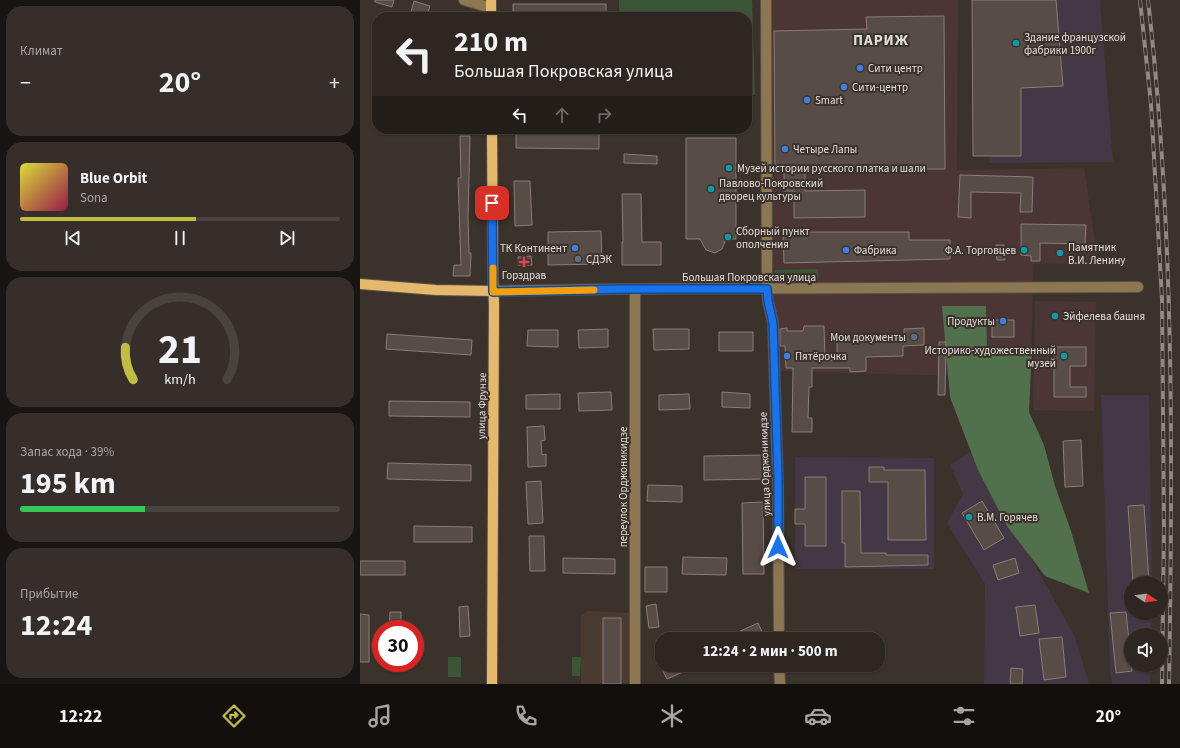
<!DOCTYPE html>
<html lang="ru">
<head>
<meta charset="utf-8">
<style>
  body { margin:0; font-family:"Source Sans 3",sans-serif; background:#352e2a; color:#f1f3f6; height:100vh; display:flex; flex-direction:column; font-size:15px; white-space:nowrap }
  * { box-sizing:border-box; margin:0 }
  p { font-size:13px; color:#a7a5a5 }
  .icon { flex:none; width:22px; height:22px; fill:none; stroke:currentColor; stroke-width:2; stroke-linecap:round; stroke-linejoin:round }
  .map { position:relative; flex:1; overflow:hidden }
  .side { display:flex; flex-direction:column; gap:6px; padding:6px; background:#191512; width:360px }
  .side>* { flex:none }
  .top-card { position:absolute; left:12px; top:12px; width:380px; height:122px; border-radius:16px; box-shadow:0 1px 3px #0004,0 0 0 1px #48433f; background:#2d2621; color:#f1f3f6; overflow:hidden }
  .needle { width:26px; rotate:103deg }
  .buttons { position:absolute; left:764px; top:576px; display:grid; gap:8px }
  .buttons a { display:grid; place-items:center; width:44px; height:44px; border-radius:50%; background:#2d2621; box-shadow:0 1px 3px #0004,0 0 0 1px #48433f; font-size:20px }
  .speed { position:absolute; left:12px; top:620px; display:flex; gap:8px; font-size:20px; font-weight:700; text-align:center }
  .speed>* { display:grid; place-content:center; width:52px; height:52px; border-radius:50%; background:#2d2621; box-shadow:0 1px 3px #0004,0 0 0 1px #48433f; line-height:1 }
  .speed .limit { border:6px solid #d22; background:#fff; color:#111 }
  .pin { position:absolute; display:grid; place-items:center; width:34px; height:34px; color:#fff; margin:-17px; border-radius:8px; box-shadow:0 2px 6px #0006 }
  .me { position:absolute; width:44px; margin:-22px; rotate:0deg; stroke-linejoin:round; filter:drop-shadow(0 0 3px #0008) }
  .turn { display:flex; align-items:center; gap:14px; height:84px; padding:0 16px; font-size:18px }
  .turn .icon { width:52px; height:52px; stroke-width:2.5 }
  .turn b { display:block; font-size:28px; line-height:34px }
  .lanes { display:flex; align-items:center; height:38px; padding:0 16px; background:#0003; justify-content:center; gap:20px; direction:ltr }
  .lanes .off { opacity:.35 }
  .big { font-size:30px; font-weight:700; line-height:1.1 }
  .side .widget { flex:1; display:flex; flex-direction:column; justify-content:center; gap:6px; min-width:0; padding:0 14px; border-radius:16px; background:#352e2a }
  .side .dial { align-items:center; gap:0 }
  .dial svg { height:104px; overflow:visible; fill:none; stroke:#48433f; stroke-width:7; stroke-linecap:round; text-anchor:middle }
  .dial text { fill:#f1f3f6; stroke:none }
  .song { display:flex; align-items:center; gap:12px }
  .cover { width:48px; height:48px; border-radius:6px; background:linear-gradient(135deg,hsl(60 70% 55%),hsl(340 70% 35%)) }
  .played { height:4px; border-radius:2px; background:linear-gradient(90deg,#bfbe42 55%,#48433f 55%) }
  .keys { display:flex; justify-content:space-around; direction:ltr }
  .heat { display:flex; justify-content:space-between; align-items:center; font-size:22px; direction:ltr }
  .charge { height:6px; border-radius:3px; background:linear-gradient(90deg,#34c759 39%,#48433f 0) }
  .trip { position:absolute; left:295px; top:632px; width:230px; height:40px; border-radius:16px; background:#2d2621; box-shadow:0 1px 3px #0004,0 0 0 1px #48433f; font-weight:700; line-height:40px; text-align:center }
  .menu { display:flex; height:64px; justify-content:space-around; align-items:center; background:#120f0d; color:#a7a5a5 }
  .menu .icon { width:28px; height:28px }
  .menu .selected { color:#bfbe42 }
  .menu b { font-size:18px; color:#f1f3f6 }
  main { display:flex; flex:1; min-height:0 }
  .map>svg:first-child { display:block }
  .commercial { fill:#4b3635 }
  .industrial { fill:#443746 }
  .built { fill:#4a3a30 }
  .green { fill:#3b5636 }
  .forest { fill:#51714c }
  .building { fill:#584d46; stroke:#897d75 }
  .lines { fill:none; stroke-linecap:round; stroke-linejoin:round }
  .minor-casing { stroke:#5a514b; stroke-width:12 }
  .major-casing { stroke:#5a514b; stroke-width:12 }
  .minor { stroke:#8d7753; stroke-width:10 }
  .major { stroke:#e5b86b; stroke-width:10 }
  .rail-casing { stroke:#908883; stroke-width:4 }
  .rail { stroke:#3c322c; stroke-width:2.5; stroke-dasharray:8; stroke-linecap:butt }
  .route-casing { stroke:#114b97; stroke-width:10 }
  .route { stroke:#1a73e8; stroke-width:7 }
  .slow { stroke:#f59e0b; stroke-width:7 }
  .culture-dot { fill:#0f9aa8; stroke:#3c322c; stroke-width:1.5 }
  .shop-dot { fill:#3f7fe0; stroke:#3c322c; stroke-width:1.5 }
  .service-dot { fill:#5c6f8a; stroke:#3c322c; stroke-width:1.5 }
  .health-dot { fill:#e0444e; stroke:#3c322c; stroke-width:1.5 }
  .labels { text-anchor:middle; dominant-baseline:central; stroke-width:4; stroke-linejoin:round; paint-order:stroke }
  .poi-label { font-size:11px; fill:#e3ddd9; stroke:#3c322c; text-anchor:start }
  .street-label { font-size:11px; fill:#e3ddd9; stroke:#3c322c }
  .district-label { font-size:15px; font-weight:bold; letter-spacing:1px; fill:#e3ddd9; stroke:#3c322c }
</style>
</head>
<body>
<main>
<section class="side">
<div class="widget"><p>Климат</p>
<div class="heat"><a>−</a><b class="big">20°</b><a>+</a></div>
</div>
<div class="widget">
<div class="song"><i class="cover"></i><div><b>Blue Orbit</b><p>Sona</p></div></div>
<div class="played"></div>
<div class="keys"><svg class="icon" aria-label="previous" viewBox="0 0 24 24"><path d="M18 5L8 12l10 7zM5 5v14"/></svg><svg class="icon" aria-label="pause" viewBox="0 0 24 24"><path d="M8 5v14M16 5v14"/></svg><svg class="icon" aria-label="next" viewBox="0 0 24 24"><path d="M6 5l10 7-10 7zM19 5v14"/></svg></div>
</div>
<div class="widget dial"><svg viewBox="0 0 100 80">
<path d="M14 69A42 42 0 1 1 86 69"/>
<path d="M14 69A42 42 0 0 1 8 44" stroke="#bfbe42"/>
<text x="50" y="56" font-size="32" font-weight="700">21</text>
<text x="50" y="72" font-size="11">km/h</text>
</svg></div>
<div class="widget"><p>Запас хода · 39%</p><b class="big">195 km</b><div class="charge"></div></div>
<div class="widget"><p>Прибытие</p><b class="big">12:24</b></div>
</section>
<div class="map">
<svg width="820" height="684" viewBox="0 0 820 684">
  <rect width="100%" height="100%" fill="#3c322c"/>
  <!-- commercial -->
  <path class="commercial" d="M409,0h189l-1,170 127,-2 14,95 -65,1 -2,114 -253,-7 -5,-91z
    M675,301l61,1 -2,109 -61,-1z"/>
  <!-- industrial -->
  <path class="industrial" d="M631,0h109l13,162 -124,1z
    M741,395h48l3,188h-21v30h21l-1,22h-20v30h20l-1,19h-38l-2,-15z
    M611,451l104,186 14,47h-105l1,-100 -38,-61 16,-29 -13,-29z
    M435,457l139,1v111h-139z"/>
  <!-- built -->
  <path class="built" d="M228,611l42,2v71h-49v-69z"/>
  <!-- green -->
  <path class="green" d="M259,0h133l3,95h-8v-78h-128z
    M458,269v9h-44l1,-8z
    M88,657h13v20h-13z
    M212,657h9l-1,19h-8z"/>
  <!-- forest -->
  <path class="forest" d="M582,306h44l1,47 45,-7 -3,66 15,33 11,41 16,45 18,62 -44,-17 -38,-50 -29,-56 -28,-73z"/>
  <!-- building -->
  <path class="building" d="M15,0h19l-2,7 -17,-5z
    M612,0h84l7,86 -42,2v68h-48z
    M54,1l16,5 -3,10 -16,-4z
    M153,4h93v13h-93z
    M584,16l1,153h-140v22l60,-1v27l-71,1v-27h-10v-22h-9l-1,-138 93,-2 -1,-12z
    M156,133l83,1v15l-83,-1z
    M100,136h10l-2,82 1,35h2l-1,23h-17l1,-11h7l-3,-87h3z
    M326,138h50v101h-10l-4,10 -7,4 -9,-3 -6,-11h-14z
    M264,154l33,2v8l-33,-1z
    M600,175l73,2 -1,35h-12l1,-19 -50,-1v26l-13,-1z
    M154,181h16l2,44 -17,1z
    M262,194h19l1,48h19v23h-39v-23h1z
    M661,224l65,1 -1,19 -45,-1v18h-9v-5l-10,-1z
    M241,231l1,33 -54,1v-33z
    M423,232h126v8h41v19l-166,4z
    M636,245h8l1,15h-8z
    M171,256l1,9h-14v-8z
    M632,320h22v17h-22z
    M444,326h20l1,34h12v-24h9v4l58,-1v-10l20,-1v17l-21,1v10l-37,1v14l-16,1v-4h-38v19h-3l-1,31h4v14h-20l1,-64h-7l-1,-22h-5v-17l7,-1v3h16z
    M248,329v18l-29,1 -1,-18z
    M293,329h36v20l-35,1z
    M168,330h30v17l-31,-1z
    M359,332h34v19h-34z
    M27,334l85,6 -1,15 -85,-6z
    M579,342h7l-1,53h-7z
    M694,347h32v19h-16v21h16v10h-32z
    M251,392l1,18 -33,1 -1,-18z
    M362,392l28,2v14l-28,-1z
    M200,394v15h-34v-14z
    M329,394l1,15 -31,1v-15z
    M29,401l81,1v15l-81,-1z
    M184,426l1,14 -4,1 1,14 4,-1v12l-18,1 -1,-40z
    M721,440l2,46 -18,1 -2,-46z
    M404,455v24l-60,1v-24z
    M28,463l83,2v16l-84,-2z
    M509,467h15v3h41l1,70h-38v-58h-19z
    M445,477h21v69h-21v-22h-10v-15h10z
    M181,481l2,42 -15,1 -2,-42z
    M288,485l34,1v16l-35,-1z
    M482,491h18l1,62h25v2h42v10l-83,2v-24h-3z
    M622,501l22,37 -20,12 -22,-37z
    M403,502l1,72h-21l-1,-71z
    M784,505l5,78h-16l-5,-77z
    M54,526l58,1v15h-58z
    M169,536h15l1,35h-15z
    M323,557l44,1 -1,17 -44,-1z
    M203,558l52,1v15l-52,-1z
    M655,558l4,15 -21,7 -5,-15z
    M0,561h45v14h-45z
    M285,567h22v25h-22z
    M296,604l3,23 -10,1 -3,-22z
    M675,605l4,28 -19,3 -4,-29z
    M108,606l2,30 -10,1 -1,-30z
    M30,612h11v17h-12z
    M766,612l6,59 -16,2 -6,-60z
    M0,614l9,1v47h-9z
    M243,618h18v66h-18z
    M398,623l6,13 -7,3h-34z
    M702,637l4,40 -22,3 -5,-41z
    M305,665h34l-32,14 -6,-12z
    M651,668l12,1 -1,15h-12z"/>
  <g class="lines">
    <defs>
      <path id="minor" d="M104,0l27,8
        M406,0l1,289 1,12 5,22 5,163 1,153
        M275,289v395
        M133,291l129,-2 516,-2
        M419,665l1,19"/>
      <path id="major" d="M131,0v17
        M132,129l1,149 1,27 -2,379
        M0,284l76,6 57,1"/>
    </defs>
    <!-- minor casing -->
    <use href="#minor" class="minor-casing"/>
    <!-- major casing -->
    <use href="#major" class="major-casing"/>
    <!-- minor -->
    <use href="#minor" class="minor"/>
    <!-- major -->
    <use href="#major" class="major"/>
    <defs>
      <path id="rail" d="M780,0l11,104 11,195 2,229 -2,156
        M788,0c26,227 25,456 21,684"/>
    </defs>
    <!-- rail casing -->
    <use href="#rail" class="rail-casing"/>
    <!-- rail -->
    <use href="#rail" class="rail"/>
  </g>
  <g class="lines">
    <defs>
      <path id="route" d="M132,203l1,89 129,-3h145l1,12 5,22 5,154v70"/>
    </defs>
    <!-- route casing -->
    <use href="#route" class="route-casing"/>
    <!-- route -->
    <use href="#route" class="route"/>
    <!-- slow -->
    <path class="slow" d="M133,268v24l101,-2"/>
  </g>
  <!-- markers -->
  <g class="culture-dot">
    <circle cx="656" cy="43" r="4"/>
    <circle cx="369" cy="168" r="4"/>
    <circle cx="351" cy="189" r="4"/>
    <circle cx="368" cy="237" r="4"/>
    <circle cx="664" cy="250" r="4"/>
    <circle cx="700" cy="253" r="4"/>
    <circle cx="695" cy="316" r="4"/>
    <circle cx="704" cy="356" r="4"/>
    <circle cx="609" cy="517" r="4"/>
  </g>
  <g class="shop-dot">
    <circle cx="500" cy="68" r="4"/>
    <circle cx="484" cy="87" r="4"/>
    <circle cx="447" cy="100" r="4"/>
    <circle cx="425" cy="149" r="4"/>
    <circle cx="215" cy="248" r="4"/>
    <circle cx="486" cy="250" r="4"/>
    <circle cx="643" cy="321" r="4"/>
    <circle cx="427" cy="356" r="4"/>
  </g>
  <g class="service-dot">
    <circle cx="218" cy="259" r="4"/>
    <circle cx="554" cy="337" r="4"/>
  </g>
  <path class="health-dot" d="M162 256h4v4h4v4h-4v4h-4v-4h-4v-4h4z"/>
  <g class="labels">
    <!-- poi labels -->
    <g class="poi-label">
      <text x="664" y="37">Здание французской<tspan x="664" dy="13">фабрики 1900г</tspan></text>
      <text x="508" y="68">Сити центр</text>
      <text x="492" y="87">Сити-центр</text>
      <text x="455" y="100">Smart</text>
      <text x="433" y="149">Четыре Лапы</text>
      <text x="377" y="168">Музей истории русского платка и шали</text>
      <text x="359" y="183">Павлово-Покровский<tspan x="359" dy="13">дворец культуры</tspan></text>
      <text x="376" y="231">Сборный пункт<tspan x="376" dy="13">ополчения</tspan></text>
      <text x="708" y="247">Памятник<tspan x="708" dy="13">В.И. Ленину</tspan></text>
      <text x="207" y="248" text-anchor="end">ТК Континент</text>
      <text x="494" y="250">Фабрика</text>
      <text x="656" y="250" text-anchor="end">Ф.А. Торговцев</text>
      <text x="226" y="259">СДЭК</text>
      <text x="164" y="275" text-anchor="middle">Горздрав</text>
      <text x="703" y="316">Эйфелева башня</text>
      <text x="635" y="321" text-anchor="end">Продукты</text>
      <text x="546" y="337" text-anchor="end">Мои документы</text>
      <text x="696" y="350" text-anchor="end">Историко-художественный<tspan x="696" dy="13">музей</tspan></text>
      <text x="435" y="356">Пятёрочка</text>
      <text x="617" y="517">В.М. Горячев</text>
    </g>
    <!-- street labels -->
    <g class="street-label">
      <text x="389" y="277">Большая Покровская улица</text>
      <text transform="translate(122 406) rotate(-89)">улица Фрунзе</text>
      <text transform="translate(405 464) rotate(-92)">улица Орджоникидзе</text>
      <text transform="translate(263 487) rotate(-90)">переулок Орджоникидзе</text>
    </g>
    <!-- district labels -->
    <g class="district-label">
      <text x="521" y="40">ПАРИЖ</text>
    </g>
  </g>
</svg>
<div class="buttons">
<a><svg class="needle" viewBox="-14 -14 28 28"><path d="M0-13l5 13h-10z" fill="#e53935"/><path d="M0 13l5-13h-10z" fill="#a7a5a5"/></svg></a>
<a><svg class="icon" aria-label="sound" viewBox="0 0 24 24"><path d="M4 9h4l5-4v14l-5-4H4zM17 9q2 3 0 6"/></svg></a>
</div>
<div class="speed"><div class="limit">30</div></div>
<div class="pin" style="left:132px;top:203px;background:#d93025"><svg class="icon" aria-label="arrive" viewBox="0 0 24 24"><path d="M6 21V4h12l-3 4 3 4H6"/></svg></div>
<svg class="me" style="left:418px;top:547px" viewBox="-20 -20 40 40"><path d="M0-17L14 15 0 8-14 15z" fill="#1a73e8" stroke="#fff" stroke-width="4"/></svg>
<div class="trip">12:24 · 2 мин · 500 m</div>
<div class="top-card">
<div class="turn"><svg class="icon" aria-label="left" viewBox="0 0 24 24"><path d="M17 20v-9H6M10 6l-5 5 5 5"/></svg><div><b>210 m</b>Большая Покровская улица</div></div>
<div class="lanes"><svg class="icon" aria-label="left" viewBox="0 0 24 24"><path d="M17 20v-9H6M10 6l-5 5 5 5"/></svg><svg class="icon off" aria-label="ahead" viewBox="0 0 24 24"><path d="M12 20V5M6 11l6-6 6 6"/></svg><svg class="icon off" aria-label="right" viewBox="0 0 24 24"><path d="M7 20v-9h11M14 6l5 5-5 5"/></svg></div>
</div>
</div>
</main>
<nav class="menu">
<b>12:22</b>
<svg class="icon selected" aria-label="directions" viewBox="0 0 24 24"><path d="M12 3l9 9-9 9-9-9zM9 14v-3h6M13 9l2 2-2 2"/></svg>
<svg class="icon" aria-label="music" viewBox="0 0 24 24"><path d="M9 18V5l10-2v13"/><circle cx="6" cy="18" r="3"/><circle cx="16" cy="16" r="3"/></svg>
<svg class="icon" aria-label="phone" viewBox="0 0 24 24"><path d="M5 4h4l2 5-3 2q2 4 5 5l2-3 5 2v4C11 20 4 13 5 4z"/></svg>
<svg class="icon" aria-label="climate" viewBox="0 0 24 24"><path d="M12 3v18M4 7l16 10M4 17L20 7"/></svg>
<svg class="icon" aria-label="car" viewBox="0 0 24 24"><path d="M5 17H2v-5l4-1 3-4h7l3 4 3 1v5h-3M9 17h6M6 11h13"/><circle cx="7" cy="17" r="2"/><circle cx="17" cy="17" r="2"/></svg>
<svg class="icon" aria-label="filters" viewBox="0 0 24 24"><path d="M4 7h16M4 17h16"/><circle cx="9" cy="7" r="2"/><circle cx="15" cy="17" r="2"/></svg>
<b>20°</b>
</nav>
</body>
</html>
